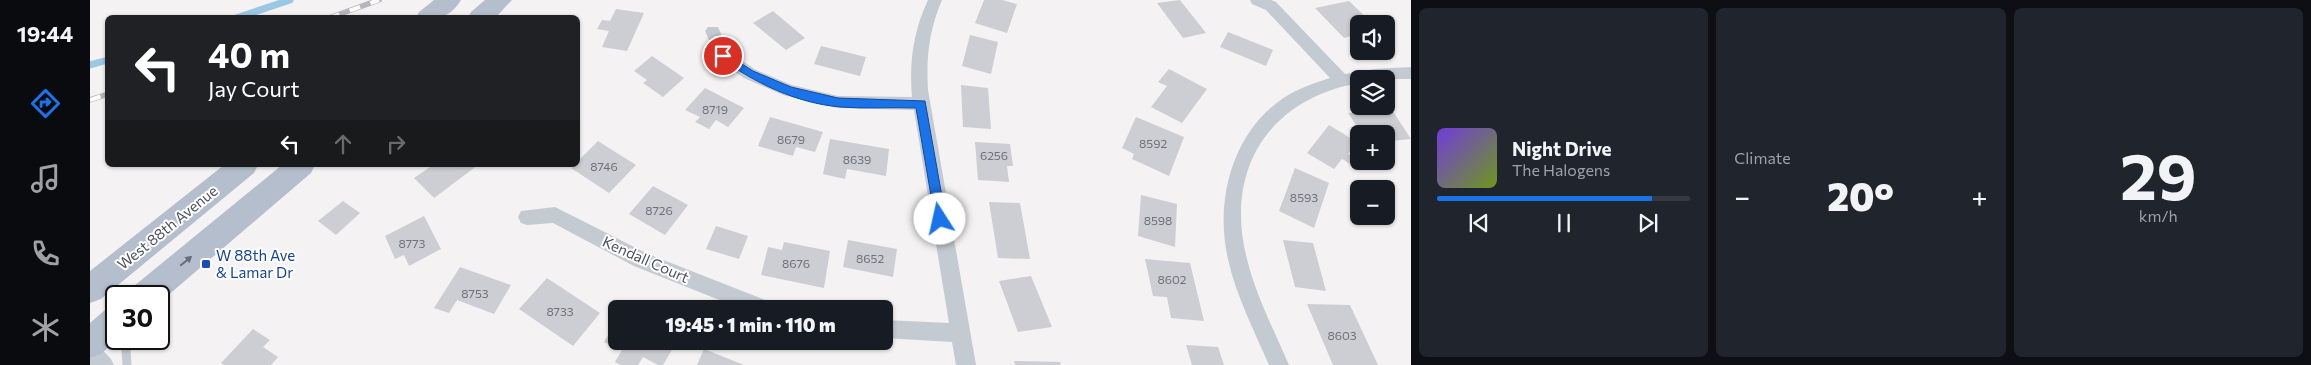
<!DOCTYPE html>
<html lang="en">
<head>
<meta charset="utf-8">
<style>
  body { margin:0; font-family:Commissioner,sans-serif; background:#20242c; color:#f1f3f6; height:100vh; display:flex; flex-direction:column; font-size:19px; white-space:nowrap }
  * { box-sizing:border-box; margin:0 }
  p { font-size:16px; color:#9ea1a6 }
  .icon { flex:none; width:28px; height:28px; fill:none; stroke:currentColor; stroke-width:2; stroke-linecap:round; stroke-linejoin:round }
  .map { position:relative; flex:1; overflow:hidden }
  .panel { display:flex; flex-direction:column; gap:8px; padding:8px; background:#0d0f14; width:900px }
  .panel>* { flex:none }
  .top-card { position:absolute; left:15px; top:15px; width:475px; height:152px; border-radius:8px; box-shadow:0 1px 4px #0004; background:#202124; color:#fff; overflow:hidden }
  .controls { position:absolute; left:1260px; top:15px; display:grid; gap:10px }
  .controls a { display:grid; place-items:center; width:45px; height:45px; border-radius:8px; background:#171b24; box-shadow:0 1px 4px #0004; font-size:25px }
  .speed { position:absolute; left:15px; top:285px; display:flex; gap:10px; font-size:25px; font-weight:700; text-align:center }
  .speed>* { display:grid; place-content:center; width:65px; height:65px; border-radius:50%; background:#171b24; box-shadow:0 1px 4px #0004; line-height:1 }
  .speed .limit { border:2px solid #111; border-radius:8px; background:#fff; color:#111 }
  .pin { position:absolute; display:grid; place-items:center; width:42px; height:42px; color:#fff; margin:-21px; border:2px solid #fff; border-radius:50%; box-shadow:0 1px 5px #0007 }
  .me { position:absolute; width:55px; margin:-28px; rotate:350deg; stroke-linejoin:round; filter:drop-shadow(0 0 4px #0008) }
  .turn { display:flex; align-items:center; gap:18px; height:105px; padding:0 20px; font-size:22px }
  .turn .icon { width:65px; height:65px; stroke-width:2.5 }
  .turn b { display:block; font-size:35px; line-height:42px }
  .lanes { display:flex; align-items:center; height:48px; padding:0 20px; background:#0003; justify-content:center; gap:25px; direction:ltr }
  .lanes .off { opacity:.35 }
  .big { font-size:38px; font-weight:800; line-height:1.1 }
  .panel .widget { flex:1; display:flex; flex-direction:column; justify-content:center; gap:8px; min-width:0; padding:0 18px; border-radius:8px; background:#20242c }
  .panel .dial { align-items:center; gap:0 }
  .dial b { font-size:65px; line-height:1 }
  .song { display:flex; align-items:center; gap:15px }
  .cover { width:60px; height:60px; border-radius:8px; background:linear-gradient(135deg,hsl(260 70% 55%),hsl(80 70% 35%)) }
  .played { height:5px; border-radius:2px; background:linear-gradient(90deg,#1a73e8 85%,#363941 85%) }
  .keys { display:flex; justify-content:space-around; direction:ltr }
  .heat { display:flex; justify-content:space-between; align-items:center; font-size:28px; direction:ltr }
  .panel .tiles { flex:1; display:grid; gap:8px; grid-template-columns:repeat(3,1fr) }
  .trip { position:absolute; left:518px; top:300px; width:285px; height:50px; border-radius:8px; background:#171b24; box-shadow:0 1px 4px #0004; font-weight:800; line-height:50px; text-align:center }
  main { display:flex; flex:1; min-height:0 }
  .tabs { display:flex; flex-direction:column; width:90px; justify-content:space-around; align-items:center; background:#090b0e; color:#9ea1a6 }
  .tabs .icon { width:35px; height:35px }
  .tabs .active { color:#1a73e8 }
  .tabs b { font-size:22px; color:#f1f3f6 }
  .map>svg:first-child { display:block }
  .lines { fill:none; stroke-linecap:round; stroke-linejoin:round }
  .stream { stroke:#9ac8e2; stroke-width:7 }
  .building { fill:#cdced3 }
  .service { stroke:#c4cad1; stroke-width:9 }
  .minor { fill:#c4cad1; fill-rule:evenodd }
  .primary { fill:#b5becc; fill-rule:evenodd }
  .rail-casing { stroke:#b5b6bb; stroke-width:5.5 }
  .rail { stroke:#fff; stroke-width:4; stroke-dasharray:11; stroke-linecap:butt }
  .oneway { fill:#666d79 }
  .route { fill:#1a73e8; stroke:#114b97 }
  .transit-dot { fill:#1a4fb4; stroke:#fff; stroke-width:2 }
  .labels { text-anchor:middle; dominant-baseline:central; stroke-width:4; stroke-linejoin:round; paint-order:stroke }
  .number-label { font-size:12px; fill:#6c717a }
  .street-label { font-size:15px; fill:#4c525d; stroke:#fff }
  .transit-label { font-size:15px; fill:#164399; stroke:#fff; text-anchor:start }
</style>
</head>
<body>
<main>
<nav class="tabs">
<b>19:44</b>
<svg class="icon active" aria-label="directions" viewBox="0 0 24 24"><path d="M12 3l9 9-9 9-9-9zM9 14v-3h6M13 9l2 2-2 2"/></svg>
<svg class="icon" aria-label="music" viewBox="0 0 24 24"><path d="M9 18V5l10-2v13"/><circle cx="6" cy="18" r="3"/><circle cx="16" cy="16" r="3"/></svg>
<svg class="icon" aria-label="phone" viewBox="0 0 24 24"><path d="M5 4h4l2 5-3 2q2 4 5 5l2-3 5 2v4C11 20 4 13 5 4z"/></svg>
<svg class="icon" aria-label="climate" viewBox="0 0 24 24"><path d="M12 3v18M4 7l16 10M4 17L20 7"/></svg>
</nav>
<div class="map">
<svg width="1321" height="365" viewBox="0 0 1321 365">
  <rect width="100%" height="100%" fill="#f4f2f2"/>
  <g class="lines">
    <!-- stream -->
    <path class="stream" d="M146,18l54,-18
      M0,65l18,-5"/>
  </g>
  <!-- building -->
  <path class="building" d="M894,0h18l15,4 -10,29 -32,-10z
    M1090,0l26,33 -23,5 -26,-35z
    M1259,1l24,23h-14v10l-15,4 -29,-30z
    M526,9l28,4 -17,38 -25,-4 7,-16 -12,-2 5,-9 8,1z
    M683,11l32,27 -19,12 -33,-27z
    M1138,32l45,18 -7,16 -46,-19z
    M880,35l28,7 -7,32 -29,-8z
    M731,46l45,11 -6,19 -46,-12z
    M562,56l32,22 -21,19 -20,-14 4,-3 -13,-9z
    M1079,69l38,20 -25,34 -31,-16 16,-21 -9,-4z
    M871,85l27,3 3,41 -28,-2z
    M615,88l39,20 -16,19 -12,-7 -7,9 -14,-7 5,-5 -15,-7z
    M1302,110l19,29 -21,2 -6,-8 -22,1 -14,-21z
    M680,117l53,15 -8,20 -19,-5 -3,9 -35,-10z
    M1046,117l48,20 -15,39 -37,-17 2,-5 -12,-6z
    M1239,125l28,17 -9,12 8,5 -4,6 -10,-6 -8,10 -27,-16z
    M740,139l59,10 -3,27 -39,-7 -2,10 -22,-5z
    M508,141l38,24 -27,28 -38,-25 7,-3v-4z
    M885,142l35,2 3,22h-6l2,16 -31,-2z
    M343,165h45l-44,33 -20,-20z
    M1205,168l34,15 -15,45 -35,-17z
    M563,186l35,19 -23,30 -36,-21z
    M1051,195l36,9 -2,43 -37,-11z
    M253,201l17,12 -24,22 -18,-14z
    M899,202l31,1 10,56 -32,-1z
    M334,216l17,33 -32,17 -5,-11 -9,4 -10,-23z
    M626,226l32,10 -9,23 -33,-10z
    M758,240l49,9 -4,28 -50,-10z
    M1193,240l30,3 13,48 -31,-4z
    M694,242l46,9 -6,37 -63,-13 7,-28 14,3z
    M1055,259l45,4 14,58 -33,-3 -4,-21 -14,-1z
    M370,267l51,18 -17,29 -37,-14 -8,13 -15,-5z
    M941,276l21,51 -34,5 -19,-51z
    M457,278l53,35 -27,33 -54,-37z
    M1217,304l43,1 28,60h-45z
    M526,322v19h61l-14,24h-5l-15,-8 -5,8h-17l-6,-3 7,-12 -18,-8z
    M163,329l17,11 -7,7 15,10 -7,8h-47l-3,-2z
    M1096,345l32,2 6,18h-32z
    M614,349l40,16h-47z
    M924,361l46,1 1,3h-46z"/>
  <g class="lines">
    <!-- service -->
    <path class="service" d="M37,365l-1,-15 3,-11"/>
    <!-- minor -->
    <path class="minor" d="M838,0h14c-13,30 -16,58 -14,90l48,275h-20l-4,-23 -68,-4v-18l65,3 -35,-213 -76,-2 -55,-13 -39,-17 -26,-18 -13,-29 3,-4h10l11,25 27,18 36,15 46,11 74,1c-3,-34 1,-65 16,-97z
      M1160,0h21l5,2 69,72 30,-5 36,-2v12h-52v4c-91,16 -135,88 -112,176 9,37 27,71 42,106h-20c-15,-35 -33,-69 -41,-106 -13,-56 3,-122 50,-157 15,-12 34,-18 52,-24l-64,-68 -14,-6z
      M465,207l93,47 125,49 3,6h-34l-108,-43 -81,-43 -26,2 -6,-2 -3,-6 3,-6z
      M0,343c10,4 20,12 24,22h-24z"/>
    <!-- primary -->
    <path class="primary" d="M344,0h27c-12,20 -25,18 -45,18l3,-6z
      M395,0h27l-17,18h-27l3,-6z
      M134,165h34l-4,8 -153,126 -11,4v-32z
      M192,165h33l-4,8 -152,130v-7h-29l4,-10z
      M26,305l2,34 -17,15 -11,4v-35l15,-13z"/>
    <defs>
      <path id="rail" d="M239,18l50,-18
        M0,100l18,-6"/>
    </defs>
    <!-- rail casing -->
    <use href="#rail" class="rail-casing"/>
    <!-- rail -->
    <use href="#rail" class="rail"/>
  </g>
  <!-- one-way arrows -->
  <defs><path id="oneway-solid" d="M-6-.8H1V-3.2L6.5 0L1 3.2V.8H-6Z" transform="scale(1.25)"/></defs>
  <use class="oneway" href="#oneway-solid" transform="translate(96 261) rotate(-40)"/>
  <!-- route -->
  <path class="route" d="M633,52l30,19 38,16 47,11 87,3 21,118 -1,3h-9l-1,-3 -19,-111c-25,-1 -51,1 -76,-1 -44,-4 -85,-24 -120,-49l-2,-2z"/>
  <!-- markers -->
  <rect class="transit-dot" x="111" y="259" width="10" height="10" rx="2.5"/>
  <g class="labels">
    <!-- number labels -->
    <g class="number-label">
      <text x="625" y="109">8719</text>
      <text x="701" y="139">8679</text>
      <text x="1063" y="143">8592</text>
      <text x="904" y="155">6256</text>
      <text x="767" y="159">8639</text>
      <text x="514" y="166">8746</text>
      <text x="1214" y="197">8593</text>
      <text x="569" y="210">8726</text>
      <text x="1068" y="220">8598</text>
      <text x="322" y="243">8773</text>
      <text x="780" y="258">8652</text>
      <text x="706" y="263">8676</text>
      <text x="1082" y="279">8602</text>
      <text x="385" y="293">8753</text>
      <text x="470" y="311">8733</text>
      <text x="1252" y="335">8603</text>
    </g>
    <!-- street labels -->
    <g class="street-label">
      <text transform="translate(77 227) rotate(-39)">West 88th Avenue</text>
      <text transform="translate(556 259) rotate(24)">Kendall Court</text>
    </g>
    <!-- transit labels -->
    <g class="transit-label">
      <text x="126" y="255">W 88th Ave<tspan x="126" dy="17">&amp; Lamar Dr</tspan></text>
    </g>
  </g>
</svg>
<div class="controls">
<a><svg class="icon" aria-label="sound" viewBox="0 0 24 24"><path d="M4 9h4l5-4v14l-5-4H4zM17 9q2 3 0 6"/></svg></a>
<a><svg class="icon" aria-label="layers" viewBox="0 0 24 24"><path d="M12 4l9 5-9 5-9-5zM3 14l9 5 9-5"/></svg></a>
<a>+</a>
<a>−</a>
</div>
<div class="speed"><div class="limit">30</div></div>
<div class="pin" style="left:633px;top:56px;background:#d93025"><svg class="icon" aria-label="arrive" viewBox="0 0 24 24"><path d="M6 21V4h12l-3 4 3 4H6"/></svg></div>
<svg class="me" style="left:850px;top:219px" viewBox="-20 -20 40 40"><circle r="19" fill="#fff"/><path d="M0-13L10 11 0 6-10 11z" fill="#1a73e8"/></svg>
<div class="trip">19:45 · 1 min · 110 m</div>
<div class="top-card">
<div class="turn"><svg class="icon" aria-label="left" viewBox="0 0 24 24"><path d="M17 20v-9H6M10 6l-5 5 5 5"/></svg><div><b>40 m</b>Jay Court</div></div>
<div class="lanes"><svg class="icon" aria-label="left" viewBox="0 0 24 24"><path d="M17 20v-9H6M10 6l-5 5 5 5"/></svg><svg class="icon off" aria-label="ahead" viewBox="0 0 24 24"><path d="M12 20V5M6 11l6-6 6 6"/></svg><svg class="icon off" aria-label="right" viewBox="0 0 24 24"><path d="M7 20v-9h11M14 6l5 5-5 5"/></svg></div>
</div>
</div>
<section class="panel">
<div class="tiles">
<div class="widget">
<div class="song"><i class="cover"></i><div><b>Night Drive</b><p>The Halogens</p></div></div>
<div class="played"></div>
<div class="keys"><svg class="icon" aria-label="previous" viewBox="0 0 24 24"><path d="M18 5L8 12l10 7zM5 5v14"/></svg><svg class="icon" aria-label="pause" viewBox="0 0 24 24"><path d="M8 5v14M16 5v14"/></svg><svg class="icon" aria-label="next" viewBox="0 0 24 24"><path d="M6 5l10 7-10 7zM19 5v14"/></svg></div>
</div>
<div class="widget"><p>Climate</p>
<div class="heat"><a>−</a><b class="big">20°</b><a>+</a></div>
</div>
<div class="widget dial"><b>29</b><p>km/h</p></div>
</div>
</section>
</main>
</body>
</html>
